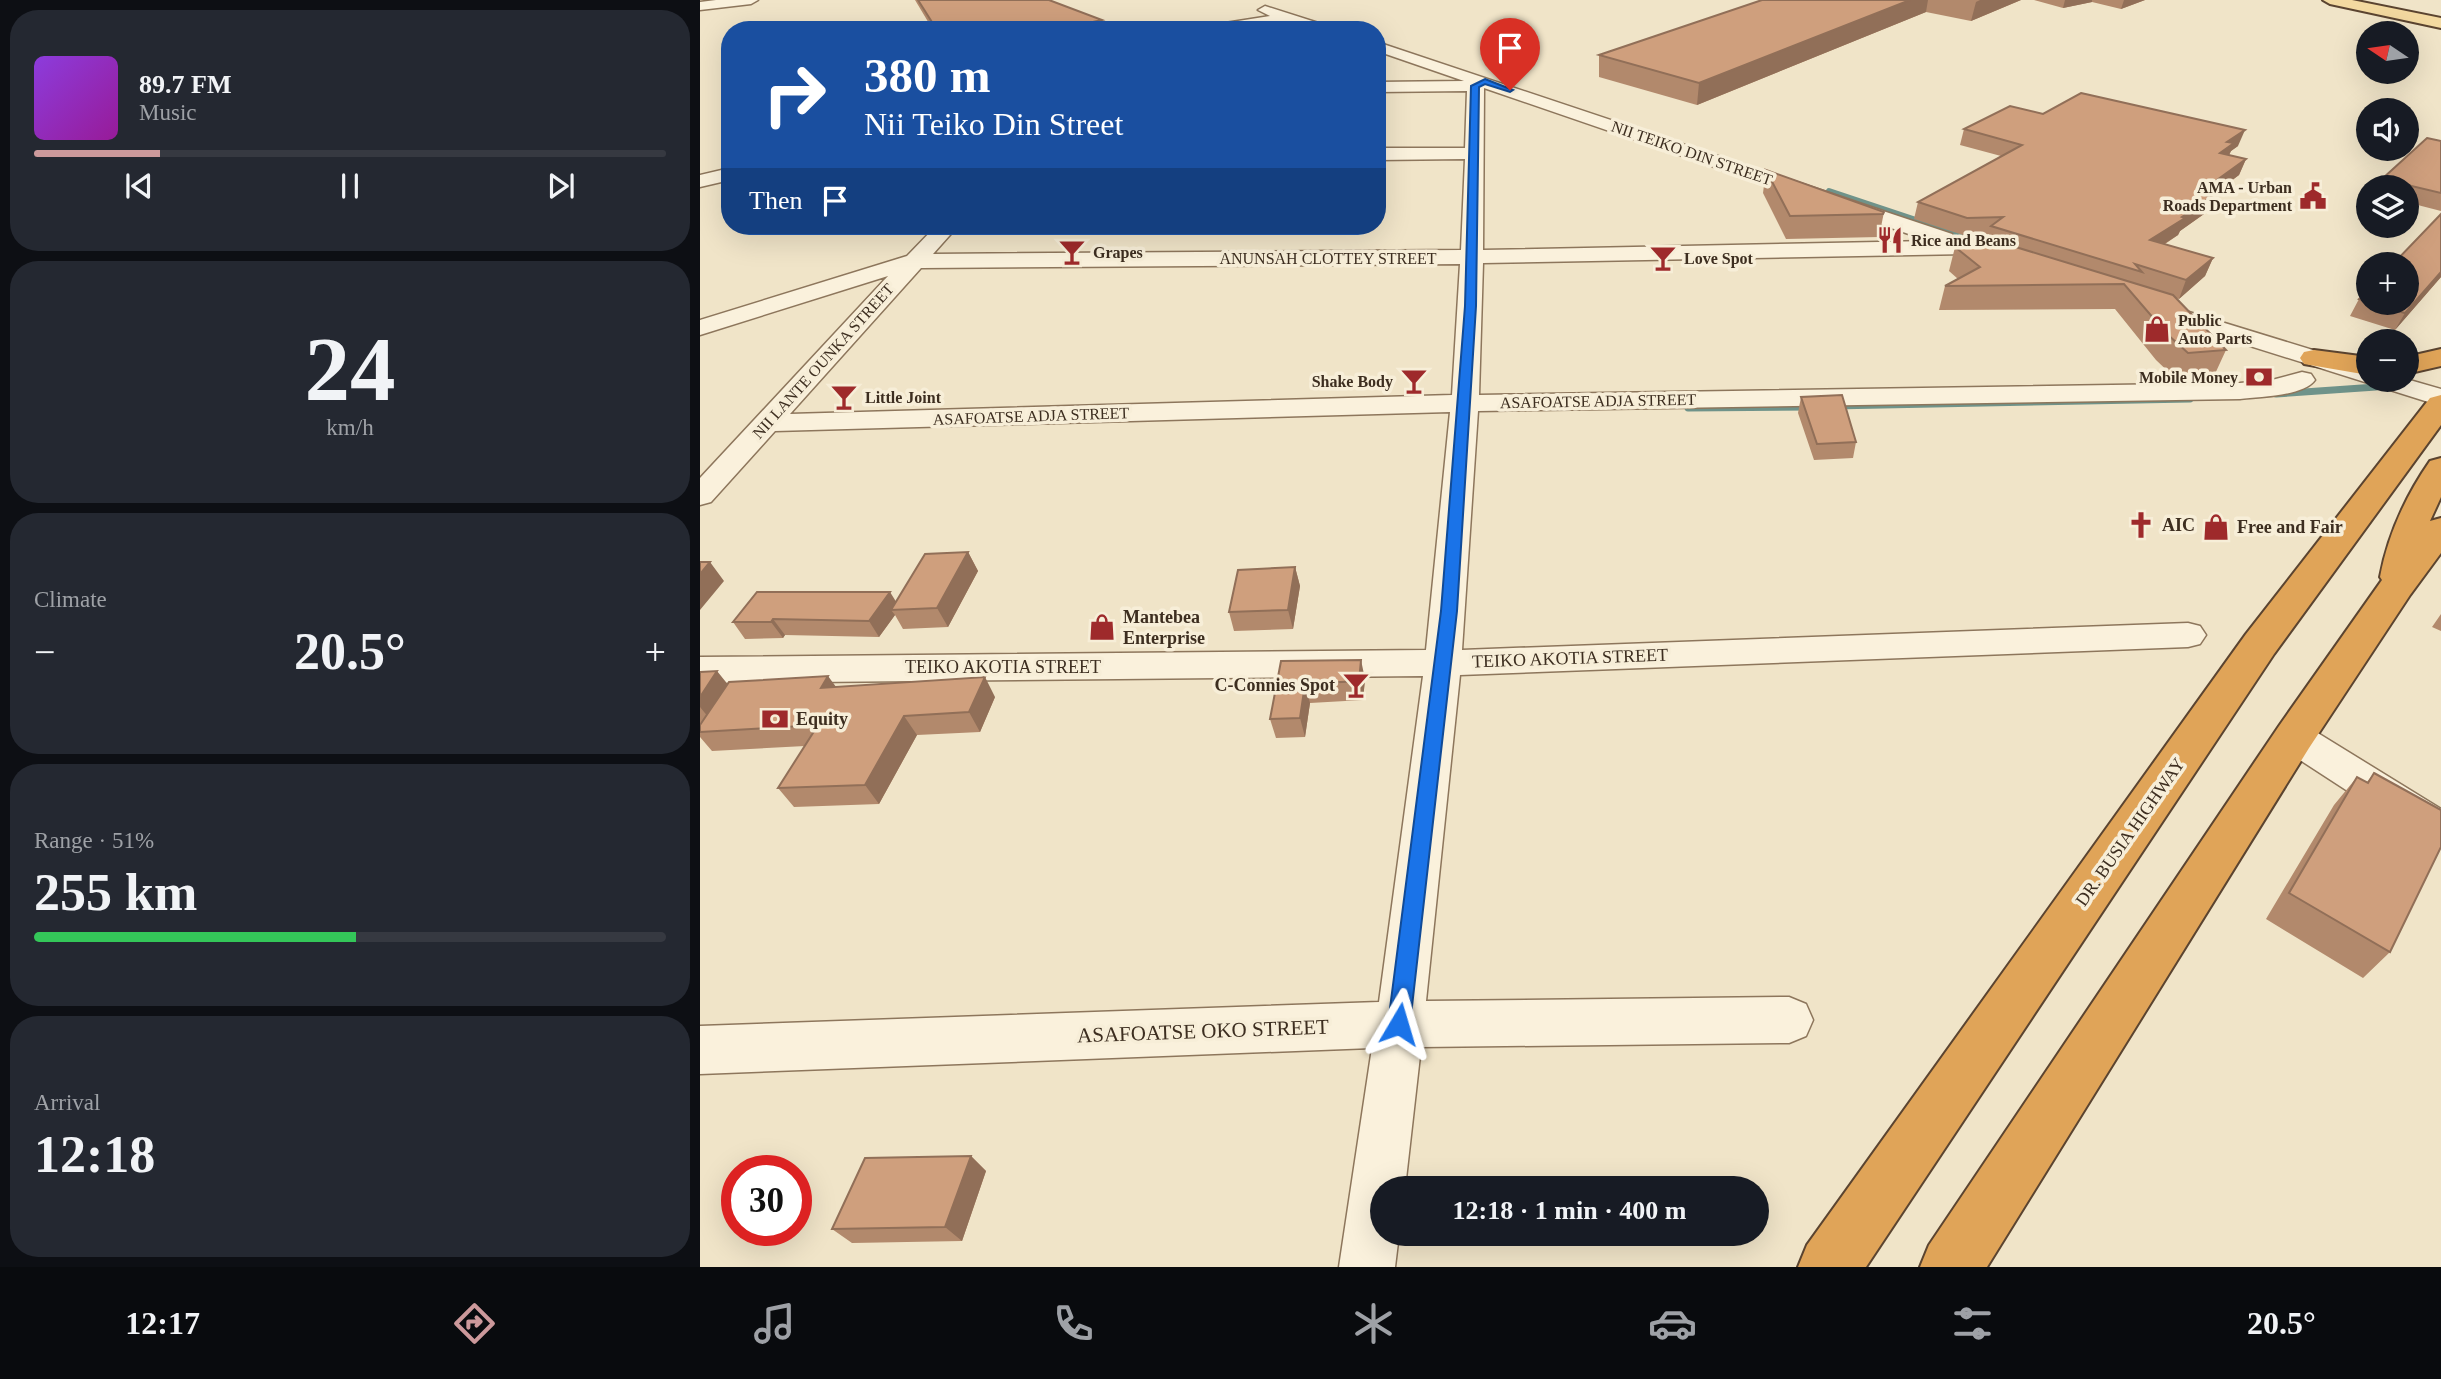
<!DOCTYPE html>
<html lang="en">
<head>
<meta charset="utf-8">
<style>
  body { margin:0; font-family:Georgia,serif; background:#242831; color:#f1f3f6; height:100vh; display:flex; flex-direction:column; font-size:26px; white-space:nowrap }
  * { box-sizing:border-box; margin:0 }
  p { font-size:23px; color:#9ea1a6 }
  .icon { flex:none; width:38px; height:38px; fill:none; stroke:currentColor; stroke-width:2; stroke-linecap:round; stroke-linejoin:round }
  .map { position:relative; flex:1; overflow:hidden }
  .panel { display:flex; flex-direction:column; gap:10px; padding:10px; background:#0d0f14; width:700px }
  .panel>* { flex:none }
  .guide { position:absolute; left:21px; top:21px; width:665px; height:214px; border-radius:28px; box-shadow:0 7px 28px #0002; background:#1a4fa0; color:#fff; overflow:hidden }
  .needle { width:46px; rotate:283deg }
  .controls { position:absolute; left:1656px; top:21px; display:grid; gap:14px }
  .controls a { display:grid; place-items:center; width:63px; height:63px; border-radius:50%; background:#171b24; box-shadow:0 7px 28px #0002; font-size:35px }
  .speed { position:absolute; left:21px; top:1155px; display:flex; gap:14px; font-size:35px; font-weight:700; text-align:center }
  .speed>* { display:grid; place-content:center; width:91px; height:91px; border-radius:50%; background:#171b24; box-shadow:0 7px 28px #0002; line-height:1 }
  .speed .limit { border:10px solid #d22; background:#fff; color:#111 }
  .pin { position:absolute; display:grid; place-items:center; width:60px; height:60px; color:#fff; margin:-72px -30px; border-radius:50% 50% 50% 0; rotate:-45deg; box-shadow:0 0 7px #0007 }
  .pin .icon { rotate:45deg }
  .me { position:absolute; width:77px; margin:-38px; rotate:7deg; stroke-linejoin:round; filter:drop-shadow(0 0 5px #0008) }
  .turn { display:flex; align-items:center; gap:24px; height:147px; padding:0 28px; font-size:32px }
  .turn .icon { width:91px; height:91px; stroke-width:2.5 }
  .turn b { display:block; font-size:49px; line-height:60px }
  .then { display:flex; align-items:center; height:66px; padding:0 28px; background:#0003; gap:14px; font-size:26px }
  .big { font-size:52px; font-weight:700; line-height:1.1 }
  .panel .widget { flex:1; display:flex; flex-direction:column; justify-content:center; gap:10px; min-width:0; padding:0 24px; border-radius:28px; background:#242831 }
  .panel .dial { align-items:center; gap:0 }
  .dial b { font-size:91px; line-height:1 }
  .song { display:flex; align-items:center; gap:21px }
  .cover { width:84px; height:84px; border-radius:10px; background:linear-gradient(135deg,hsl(270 70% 55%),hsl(300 70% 35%)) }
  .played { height:7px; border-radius:4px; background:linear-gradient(90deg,#cc999b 20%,#363941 20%) }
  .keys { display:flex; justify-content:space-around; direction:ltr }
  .heat { display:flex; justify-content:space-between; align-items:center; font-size:38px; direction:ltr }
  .charge { height:10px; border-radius:5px; background:linear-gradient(90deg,#34c759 51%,#363941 0) }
  .trip { position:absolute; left:670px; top:1176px; width:399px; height:70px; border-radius:35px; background:#171b24; box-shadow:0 7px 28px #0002; font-weight:700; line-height:70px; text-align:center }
  .tab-bar { display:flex; height:112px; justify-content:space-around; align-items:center; background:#090b0e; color:#9ea1a6 }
  .tab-bar .icon { width:49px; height:49px }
  .tab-bar .active { color:#cc999b }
  .tab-bar b { font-size:32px; color:#f1f3f6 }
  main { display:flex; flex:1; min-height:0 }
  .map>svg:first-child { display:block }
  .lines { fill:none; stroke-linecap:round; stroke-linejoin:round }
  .stream-far1 { stroke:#6f938a; stroke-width:6 }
  .stream { stroke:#6f938a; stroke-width:7 }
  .street-casing { stroke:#8d765c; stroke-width:3 }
  .primary-casing { stroke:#5b4430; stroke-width:4 }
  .highway-casing { stroke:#5b4430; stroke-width:4 }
  .street { fill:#faf1dc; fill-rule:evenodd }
  .primary { fill:#f3d9a0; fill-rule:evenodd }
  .highway { fill:#e0a458; fill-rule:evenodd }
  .wall { fill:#b2896c; fill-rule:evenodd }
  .shaded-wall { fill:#916f58 }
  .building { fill:#cf9f7d; stroke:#916f58; stroke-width:2 }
  .route { fill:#1a73e8; stroke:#114b97; stroke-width:2 }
  .labels { text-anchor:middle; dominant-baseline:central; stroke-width:7; stroke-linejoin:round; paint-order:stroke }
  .far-street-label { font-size:16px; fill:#3d2e20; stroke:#f7eed8 }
  .far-poi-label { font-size:16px; font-weight:bold; fill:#3d2e20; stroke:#f7eed8; text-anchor:start }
  .poi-label { font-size:18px; font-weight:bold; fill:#3d2e20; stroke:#f7eed8; text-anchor:start }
  .street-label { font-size:18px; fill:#3d2e20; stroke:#f7eed8 }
  .near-street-label { font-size:21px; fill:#3d2e20; stroke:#f7eed8 }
</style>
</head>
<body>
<main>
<section class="panel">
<div class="widget">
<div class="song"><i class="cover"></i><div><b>89.7 FM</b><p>Music</p></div></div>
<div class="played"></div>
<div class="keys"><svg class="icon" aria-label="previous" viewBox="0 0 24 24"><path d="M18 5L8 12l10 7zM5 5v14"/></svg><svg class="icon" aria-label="pause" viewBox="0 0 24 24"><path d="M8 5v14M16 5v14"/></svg><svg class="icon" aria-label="next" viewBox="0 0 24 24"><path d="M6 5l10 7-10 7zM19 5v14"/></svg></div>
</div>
<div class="widget dial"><b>24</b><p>km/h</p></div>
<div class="widget"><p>Climate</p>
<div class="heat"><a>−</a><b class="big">20.5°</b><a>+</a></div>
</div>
<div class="widget"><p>Range · 51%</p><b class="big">255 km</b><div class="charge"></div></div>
<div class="widget"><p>Arrival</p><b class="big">12:18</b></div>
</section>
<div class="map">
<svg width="1741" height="1267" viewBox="0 0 1741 1267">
  <rect width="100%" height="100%" fill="#f0e4c8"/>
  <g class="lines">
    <!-- stream-far1 -->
    <path class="stream-far1" d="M1129,191l150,50"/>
    <!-- stream -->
    <path class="stream" d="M1576,394l100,-7
      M1132,406l358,-7
      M988,408l124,-1"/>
    <defs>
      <path id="street" d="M16,0h42l-7,4 -51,6v-8z
        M565,6l66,21 2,3h-22l-24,-8 -51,8h-37l7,-4 64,-10 -12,-6z
        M677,42l575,192 2,7 21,1 3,5 -3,5 -8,2 -484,9 -4,132 761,-12 32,-3 30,-8 9,2 4,6c-11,16 -56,17 -75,19l-762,12 -16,239 726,-27 12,3 6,9 -6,9 -12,3 -728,28 -34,326 363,-4 17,7 7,16 -7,16 -17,7 -368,4 -16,141h-23v46h17l-4,33h-56l33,-219 -672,26v-48l679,-24 44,-326 -723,7v-26l726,-7 24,-238 -675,19 -64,71 -11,3v-27l188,-202 -188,59v-15l207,-64 29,-30h22l-25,28 528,-4 4,-91 -88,1v-12h88l2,-57 -90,1v-10l87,-1 -87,-30zM784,88l445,153 -446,9zM760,264l-8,131 -662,19 131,-146z
        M30,168v12l-30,7v-12z
        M1453,301l215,66v13l38,-1 35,10v17l-296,-93 -4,-5 4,-5z
        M1594,722l14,5 133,82v38l-15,-5 -146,-95 -5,-10 5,-10z"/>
      <path id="primary" d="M1623,0h29l89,18v10l-111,-24z"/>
      <path id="highway" d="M1741,349v17l-35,8v-17z
        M1614,350l54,7v18l-64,-11 -4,-6 4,-6z
        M1741,395v30l-167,229 -408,613h-68l9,-22 439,-611 184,-236z
        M1741,458v39l-11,24 11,-3v35l-31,42 -101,153 -322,519h-67l9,-22 350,-519 103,-146 -2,-3c8,-42 25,-80 50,-116z"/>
    </defs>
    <!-- street casing -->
    <use href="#street" class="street-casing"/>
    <!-- primary casing -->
    <use href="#primary" class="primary-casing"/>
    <!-- highway casing -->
    <use href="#highway" class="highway-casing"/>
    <!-- street -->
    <use href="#street" class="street"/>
    <!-- primary -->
    <use href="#primary" class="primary"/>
    <!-- highway -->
    <use href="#highway" class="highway"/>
  </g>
  <!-- wall -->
  <path class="wall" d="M215,0h134l56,30h-172z
    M1062,0h259l-50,21 -45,-9 -229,93 -98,-28v-22z
    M1334,0h111l-24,9 -29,-7 -29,6z
    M1264,129l274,17 -7,5 -2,4 17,4 -7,16 -29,22h1l-7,17 -24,17 -2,4 -13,9 48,14 -8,18 -26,23 -4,-1 51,52 -12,26 -38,3 -20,-19 -41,-51 -176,1 6,-24 13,-7 -9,-8 6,-24 16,-12h-8l-49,-16 4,-17 83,-46 -41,-11zM1289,234l-1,4 -11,-3z
    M1741,141v70l-35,-9v-15h-28l4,-8z
    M1066,170l118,42 -5,25 -93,2 -23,-46z
    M1741,214v63l-46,53 -45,-14 9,-17 9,-8v12h38z
    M1101,397l55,45 -3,16 -39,2 -16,-47z
    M268,552l10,19 -30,56 -45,2 -8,-14 -16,22 -94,-2 -2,3 -38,1 -12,-17 163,-20z
    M595,567l5,19 -7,43 -59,2 -5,-19z
    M1741,614v17l-9,-4z
    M581,661l84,18 -2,21 -53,3 -5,34 -29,1 -6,-19z
    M0,672l27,12 109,3 159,10 -15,35 -63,3 -38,69 -85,3 -16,-19 27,-42 -93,5 -12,-14z
    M1674,773l16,179 -27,26 -97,-59 68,-114 23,-28 10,5z
    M271,1156l15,15 -24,70 -110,2 -20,-14z"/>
  <!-- shaded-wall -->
  <path class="shaded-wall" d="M1210,0h18l-2,12 -229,93 2,-22z
    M1280,0h41l-50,21 5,-19z
    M1365,0h27v2l-29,6z
    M1424,0h21l-24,9z
    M402,20l3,10h-36v-3z
    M1545,130l-7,16 -7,5 -4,8 -7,-6 7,-11z
    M1546,159l-7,16 -47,35 7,-17z
    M1511,197l-7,17 -24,17 -2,4 -34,22 6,-17z
    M1513,258l-8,18 -26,23 7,-19z
    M1741,272v5l-46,53 10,-17z
    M268,552l10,19 -30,56 -11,-19z
    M10,562l14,19 -24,29v-36z
    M595,567l5,19 -7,43 -5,-19z
    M190,592l10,16 -9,2 4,5 -16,22 -10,-16z
    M73,619l12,16 -2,3 -12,-16z
    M661,660l4,19 -2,21 -4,-19z
    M17,671l21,26 -20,32 -18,-22v-10z
    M128,676l14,19 -21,-7z
    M285,677l10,20 -15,35 -11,-20z
    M605,684l5,19 -5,34 -5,-19z
    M204,716l13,19 -38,69 -14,-19z
    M271,1156l15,15 -24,70 -17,-14z"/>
  <!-- building -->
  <path class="building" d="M218,0h131l53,20 -33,7 7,3h-139z
    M1062,0h148l-211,83 -100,-28z
    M1381,93l164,37 -18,12 7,1 -14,10 26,6 -47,34 12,4 -29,20 3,1 -35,22 63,18 -27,22 -51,-16 7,8 -151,-46 12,-9 -36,1 -49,-16 104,-57 -58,-16 46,-23 33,8z
    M1727,138l14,3v52l-59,-14z
    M1066,170l118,42 -1,2 -93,2z
    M1741,214v58l-36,41 -35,-10h36v-39h-13z
    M1273,234l200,61 53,55 -38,3 -21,-19 -43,-50 -179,2 35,-19 -25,-20z
    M1668,291v11l-9,-3z
    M1142,395l14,47 -39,2 -16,-47z
    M268,552l-31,56 -46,2 34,-56z
    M0,562h10l-10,12z
    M595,567l-7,43 -59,2 9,-42z
    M57,592h133l-21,29 -96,-2 -2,3h-38z
    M661,660l-2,21 -54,3 -5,34 -30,1 11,-58z
    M17,671l-17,26v-25z
    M128,676l-7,12 164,-11 -16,35 -65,4 -39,69 -87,3 40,-63 -118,7v-7l29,-43z
    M1674,773l67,37v37l-51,105 -101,-59 68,-116 11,6z
    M271,1156l-26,71 -113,2 33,-71z"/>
  <!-- route -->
  <path class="route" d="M785,79l28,11 -3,2 -25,-8 -6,3 -3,219 -19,305 -47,413 -3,7 -8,3 -7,-3 -4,-7 53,-413 24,-305 6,-220z"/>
  <!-- icons -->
  <defs>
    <symbol id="civic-bare" viewBox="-9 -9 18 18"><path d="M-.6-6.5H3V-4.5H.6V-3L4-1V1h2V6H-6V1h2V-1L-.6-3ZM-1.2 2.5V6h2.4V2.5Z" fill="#9e2a2b" stroke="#f7eed8" stroke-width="2.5" paint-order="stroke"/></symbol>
    <symbol id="restaurant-bare" viewBox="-9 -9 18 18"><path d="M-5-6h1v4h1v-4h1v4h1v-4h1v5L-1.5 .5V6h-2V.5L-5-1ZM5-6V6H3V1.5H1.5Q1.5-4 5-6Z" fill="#9e2a2b" stroke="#f7eed8" stroke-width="2.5" paint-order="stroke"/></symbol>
    <symbol id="bar-bare" viewBox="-9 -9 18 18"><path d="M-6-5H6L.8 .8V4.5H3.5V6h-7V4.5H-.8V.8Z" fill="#9e2a2b" stroke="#f7eed8" stroke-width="2.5" paint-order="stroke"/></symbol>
    <symbol id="shop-bare" viewBox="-9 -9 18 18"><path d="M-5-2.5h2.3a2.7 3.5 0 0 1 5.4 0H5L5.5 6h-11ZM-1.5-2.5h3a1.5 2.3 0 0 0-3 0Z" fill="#9e2a2b" stroke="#f7eed8" stroke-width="2.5" paint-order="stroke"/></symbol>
    <symbol id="bank-bare" viewBox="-9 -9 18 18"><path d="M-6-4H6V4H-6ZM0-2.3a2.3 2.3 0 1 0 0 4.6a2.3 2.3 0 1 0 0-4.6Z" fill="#9e2a2b" stroke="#f7eed8" stroke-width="2.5" paint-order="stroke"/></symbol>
    <symbol id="church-bare" viewBox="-9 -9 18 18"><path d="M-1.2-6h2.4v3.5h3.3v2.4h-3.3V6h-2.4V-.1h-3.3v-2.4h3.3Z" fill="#9e2a2b" stroke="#f7eed8" stroke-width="2.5" paint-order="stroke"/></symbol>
  </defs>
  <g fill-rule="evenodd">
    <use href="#civic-bare" x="1594" y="177" width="38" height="38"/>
    <use href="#restaurant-bare" x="1171" y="221" width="38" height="38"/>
    <use href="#bar-bare" x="353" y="233" width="38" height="38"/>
    <use href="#bar-bare" x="944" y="239" width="38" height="38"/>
    <use href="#shop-bare" x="1438" y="310" width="38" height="38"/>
    <use href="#bank-bare" x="1540" y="358" width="38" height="38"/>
    <use href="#bar-bare" x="695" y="362" width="38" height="38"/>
    <use href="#bar-bare" x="125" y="378" width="38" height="38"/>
    <use href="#church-bare" x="1422" y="506" width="38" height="38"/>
    <use href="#shop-bare" x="1497" y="508" width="38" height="38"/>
    <use href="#shop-bare" x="383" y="608" width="38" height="38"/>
    <use href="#bar-bare" x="637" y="666" width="38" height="38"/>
    <use href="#bank-bare" x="56" y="700" width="38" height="38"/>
  </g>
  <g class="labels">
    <!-- far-street labels -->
    <g class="far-street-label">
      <text transform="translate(992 153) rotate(19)">NII TEIKO DIN STREET</text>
      <text x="628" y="258">ANUNSAH CLOTTEY STREET</text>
      <text transform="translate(123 361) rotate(-48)">NII LANTE OUNKA STREET</text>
      <text transform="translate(898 401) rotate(-1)">ASAFOATSE ADJA STREET</text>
      <text transform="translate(331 416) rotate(-2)">ASAFOATSE ADJA STREET</text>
    </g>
    <!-- far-poi labels -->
    <g class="far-poi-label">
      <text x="1592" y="187" text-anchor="end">AMA - Urban<tspan x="1592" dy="18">Roads Department</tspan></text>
      <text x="1211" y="240">Rice and Beans</text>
      <text x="393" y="252">Grapes</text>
      <text x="984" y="258">Love Spot</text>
      <text x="1478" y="320">Public<tspan x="1478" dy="18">Auto Parts</tspan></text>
      <text x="1538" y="377" text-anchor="end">Mobile Money</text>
      <text x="693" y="381" text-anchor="end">Shake Body</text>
      <text x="165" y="397">Little Joint</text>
    </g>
    <!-- poi labels -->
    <g class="poi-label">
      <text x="1462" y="525">AIC</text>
      <text x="1537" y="527">Free and Fair</text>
      <text x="423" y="617">Mantebea<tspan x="423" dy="21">Enterprise</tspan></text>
      <text x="635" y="685" text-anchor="end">C-Connies Spot</text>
      <text x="96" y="719">Equity</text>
    </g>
    <!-- street labels -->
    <g class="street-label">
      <text transform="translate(870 658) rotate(-2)">TEIKO AKOTIA STREET</text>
      <text x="303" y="667">TEIKO AKOTIA STREET</text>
      <text transform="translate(1430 832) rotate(-55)">DR. BUSIA HIGHWAY</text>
    </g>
    <!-- near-street labels -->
    <g class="near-street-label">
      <text transform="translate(503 1031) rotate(-2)">ASAFOATSE OKO STREET</text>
    </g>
  </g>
</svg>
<div class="controls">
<a><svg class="needle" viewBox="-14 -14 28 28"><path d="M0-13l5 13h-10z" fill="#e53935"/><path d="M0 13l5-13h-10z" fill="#9ea1a6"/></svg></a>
<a><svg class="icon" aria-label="sound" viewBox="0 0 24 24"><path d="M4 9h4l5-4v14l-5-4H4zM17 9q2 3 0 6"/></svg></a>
<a><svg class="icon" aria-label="layers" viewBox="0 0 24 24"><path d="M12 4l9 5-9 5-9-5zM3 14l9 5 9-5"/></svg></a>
<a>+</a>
<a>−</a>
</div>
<div class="speed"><div class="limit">30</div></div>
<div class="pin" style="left:810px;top:90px;background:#d93025"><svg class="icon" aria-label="arrive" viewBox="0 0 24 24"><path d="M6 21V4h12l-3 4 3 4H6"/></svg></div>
<svg class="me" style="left:699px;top:1024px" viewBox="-20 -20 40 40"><path d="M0-17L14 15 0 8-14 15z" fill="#1a73e8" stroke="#fff" stroke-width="4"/></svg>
<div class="trip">12:18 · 1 min · 400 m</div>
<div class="guide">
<div class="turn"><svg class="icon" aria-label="right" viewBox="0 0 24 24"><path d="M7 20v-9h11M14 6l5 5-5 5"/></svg><div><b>380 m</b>Nii Teiko Din Street</div></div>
<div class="then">Then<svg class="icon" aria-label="arrive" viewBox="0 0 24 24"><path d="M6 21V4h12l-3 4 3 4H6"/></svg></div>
</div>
</div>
</main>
<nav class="tab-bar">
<b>12:17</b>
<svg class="icon active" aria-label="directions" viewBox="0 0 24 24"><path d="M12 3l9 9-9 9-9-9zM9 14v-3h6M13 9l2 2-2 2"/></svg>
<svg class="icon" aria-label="music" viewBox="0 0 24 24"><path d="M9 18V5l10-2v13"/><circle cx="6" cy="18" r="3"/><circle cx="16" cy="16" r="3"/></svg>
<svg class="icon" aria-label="phone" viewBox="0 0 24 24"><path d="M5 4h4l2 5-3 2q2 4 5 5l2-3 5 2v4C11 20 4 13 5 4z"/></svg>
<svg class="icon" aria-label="climate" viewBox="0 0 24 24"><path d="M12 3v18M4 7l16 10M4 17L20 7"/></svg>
<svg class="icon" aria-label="car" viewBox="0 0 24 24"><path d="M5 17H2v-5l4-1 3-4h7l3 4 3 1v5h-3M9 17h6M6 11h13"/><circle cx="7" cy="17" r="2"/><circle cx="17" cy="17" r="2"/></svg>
<svg class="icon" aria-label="filters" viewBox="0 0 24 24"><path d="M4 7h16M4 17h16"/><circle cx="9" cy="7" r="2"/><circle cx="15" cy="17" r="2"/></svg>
<b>20.5°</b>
</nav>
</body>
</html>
